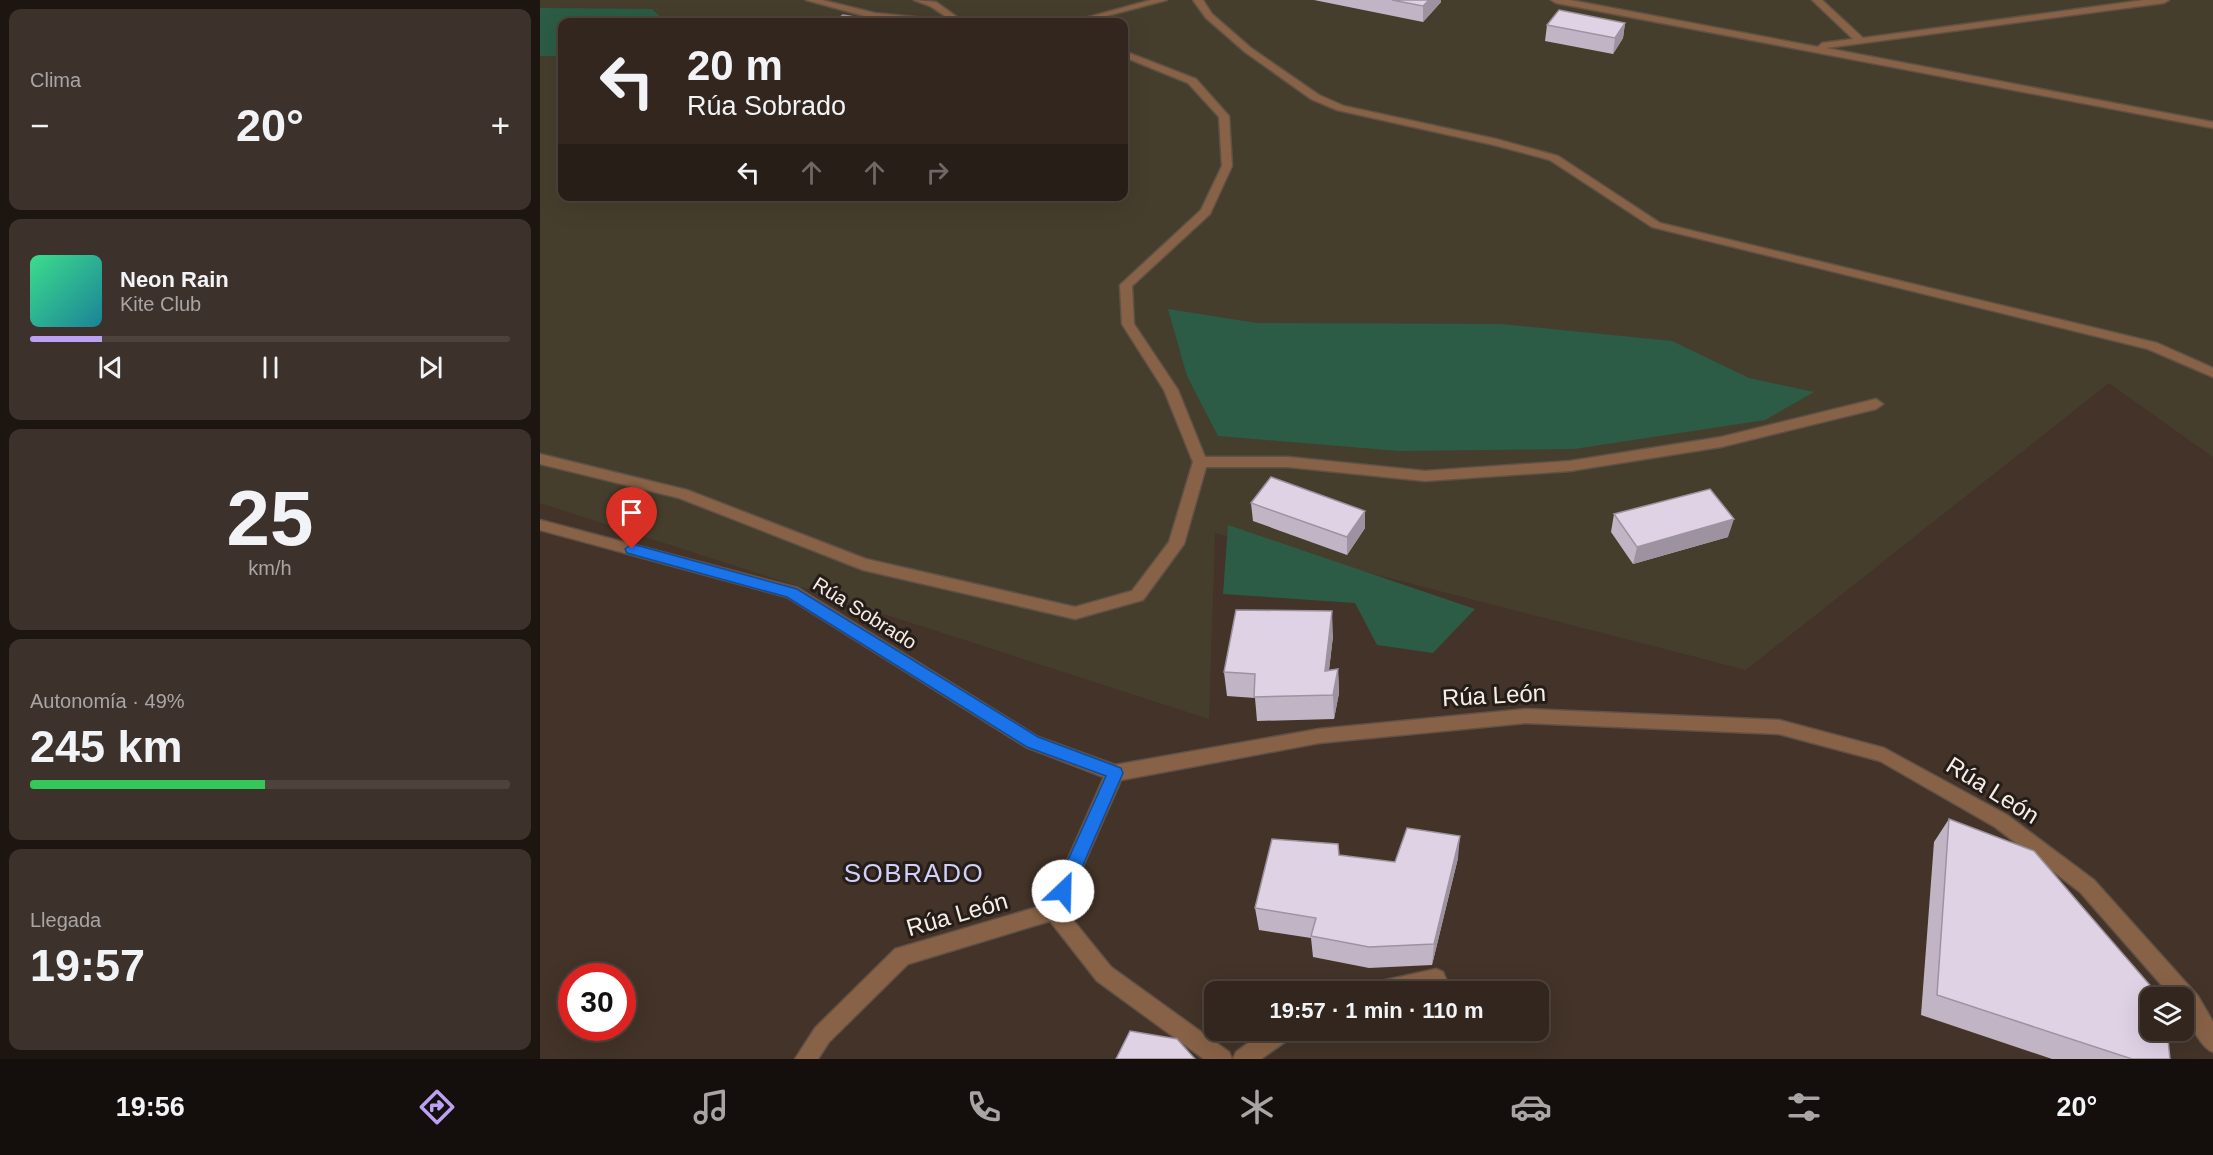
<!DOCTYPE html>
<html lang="es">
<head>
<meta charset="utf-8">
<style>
  body { margin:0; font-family:Helvetica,sans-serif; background:#3d322b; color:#f1f3f6; height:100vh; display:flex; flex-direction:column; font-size:22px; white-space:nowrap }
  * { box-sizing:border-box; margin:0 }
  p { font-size:20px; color:#a8a5a4 }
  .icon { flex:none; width:33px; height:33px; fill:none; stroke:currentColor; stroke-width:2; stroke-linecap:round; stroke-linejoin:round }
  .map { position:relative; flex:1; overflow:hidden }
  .side { display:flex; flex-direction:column; gap:9px; padding:9px; background:#1c1510; width:540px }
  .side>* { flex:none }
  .guide { position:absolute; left:18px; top:18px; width:570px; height:183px; border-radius:12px; box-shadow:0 6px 24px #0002,0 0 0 2px #4d433c; background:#32261e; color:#f1f3f6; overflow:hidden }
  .buttons { position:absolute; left:1600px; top:987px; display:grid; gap:12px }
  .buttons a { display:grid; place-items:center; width:54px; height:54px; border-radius:12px; background:#32261e; box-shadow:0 6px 24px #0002,0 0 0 2px #4d433c; font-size:30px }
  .speed { position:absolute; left:18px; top:963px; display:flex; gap:12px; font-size:30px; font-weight:700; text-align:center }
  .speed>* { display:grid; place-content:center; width:78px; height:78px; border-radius:50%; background:#32261e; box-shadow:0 6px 24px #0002,0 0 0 2px #4d433c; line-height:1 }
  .speed .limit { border:9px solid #d22; background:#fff; color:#111 }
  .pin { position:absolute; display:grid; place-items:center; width:51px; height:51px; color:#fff; margin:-62px -26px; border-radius:50% 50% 50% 0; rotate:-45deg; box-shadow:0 0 6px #0007 }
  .pin .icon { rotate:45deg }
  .me { position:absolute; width:66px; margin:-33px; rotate:24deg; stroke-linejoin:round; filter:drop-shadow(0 0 4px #0008) }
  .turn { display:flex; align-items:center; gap:21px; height:126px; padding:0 30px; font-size:27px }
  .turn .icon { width:78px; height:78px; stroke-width:2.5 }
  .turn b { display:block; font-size:42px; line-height:51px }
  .lanes { display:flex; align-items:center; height:57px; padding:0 30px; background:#0003; justify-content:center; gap:30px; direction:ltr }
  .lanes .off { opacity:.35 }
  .big { font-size:45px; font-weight:800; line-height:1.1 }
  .side .widget { flex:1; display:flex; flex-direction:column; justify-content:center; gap:9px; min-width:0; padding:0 21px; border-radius:12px; background:#3d322b }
  .side .dial { align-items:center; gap:0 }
  .dial b { font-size:78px; line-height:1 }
  .song { display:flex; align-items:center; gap:18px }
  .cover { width:72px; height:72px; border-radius:9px; background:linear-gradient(135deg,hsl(150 70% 55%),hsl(190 70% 35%)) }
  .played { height:6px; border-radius:3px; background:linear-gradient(90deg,#bca0f2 15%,#4d433c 15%) }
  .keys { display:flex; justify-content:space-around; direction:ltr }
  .heat { display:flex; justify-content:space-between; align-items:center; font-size:33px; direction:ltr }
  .charge { height:9px; border-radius:4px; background:linear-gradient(90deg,#34c759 49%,#4d433c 0) }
  .trip { position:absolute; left:664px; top:981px; width:345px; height:60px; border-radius:12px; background:#32261e; box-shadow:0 6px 24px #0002,0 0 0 2px #4d433c; font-weight:800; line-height:60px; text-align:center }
  .dock { display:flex; height:96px; justify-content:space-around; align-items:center; background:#140f0c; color:#a8a5a4 }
  .dock .icon { width:42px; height:42px }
  .dock .on { color:#bca0f2 }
  .dock b { font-size:27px; color:#f1f3f6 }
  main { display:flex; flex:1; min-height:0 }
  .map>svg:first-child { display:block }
  .industrial { fill:#463e2d; fill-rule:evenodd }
  .green { fill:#2c5c45 }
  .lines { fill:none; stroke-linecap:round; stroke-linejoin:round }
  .lane-casing { stroke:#605146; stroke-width:3 }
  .street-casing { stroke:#605146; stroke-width:3 }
  .lane { fill:#886246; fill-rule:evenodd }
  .street { fill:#886246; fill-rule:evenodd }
  .wall { fill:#c1b5c5 }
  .shaded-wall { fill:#9d93a0 }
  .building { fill:#e0d2e5; stroke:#9d93a0; stroke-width:1.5 }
  .route { fill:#1a73e8; stroke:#114b97; stroke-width:1.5 }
  .labels { text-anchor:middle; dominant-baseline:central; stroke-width:6; stroke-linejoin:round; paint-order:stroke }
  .street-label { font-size:20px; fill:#f8ede6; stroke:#241d18 }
  .near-street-label { font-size:24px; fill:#f8ede6; stroke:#241d18 }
  .near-neighbourhood-label { font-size:26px; letter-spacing:1.5px; fill:#d2cffa; stroke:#241d18 }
</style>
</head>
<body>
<main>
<section class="side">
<div class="widget"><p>Clima</p>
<div class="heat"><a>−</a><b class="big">20°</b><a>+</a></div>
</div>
<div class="widget">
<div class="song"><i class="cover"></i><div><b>Neon Rain</b><p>Kite Club</p></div></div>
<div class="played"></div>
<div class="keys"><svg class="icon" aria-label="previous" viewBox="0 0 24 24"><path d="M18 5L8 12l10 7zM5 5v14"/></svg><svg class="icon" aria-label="pause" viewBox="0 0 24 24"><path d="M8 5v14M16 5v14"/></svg><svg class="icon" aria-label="next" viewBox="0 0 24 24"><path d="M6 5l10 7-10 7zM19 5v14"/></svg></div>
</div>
<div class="widget dial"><b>25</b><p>km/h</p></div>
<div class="widget"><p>Autonomía · 49%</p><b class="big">245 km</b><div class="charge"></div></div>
<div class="widget"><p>Llegada</p><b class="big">19:57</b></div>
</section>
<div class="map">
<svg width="1673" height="1059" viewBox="0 0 1673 1059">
  <rect width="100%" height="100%" fill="#433328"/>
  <!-- industrial -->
  <path class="industrial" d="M0,0h1673v457l-104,-74 -363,287 -531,-137 -6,186 -669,-216zM22,22h562v174h-562z"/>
  <!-- green -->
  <path class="green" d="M0,8l112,1 14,13h-104v34h-22z
    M628,309l89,14 243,1 172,17 77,37 65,14 -49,28 -191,29 -175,2 -181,-15 -31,-60z
    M688,525l247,84 -42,44 -56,-8 -22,-42 -132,-9z"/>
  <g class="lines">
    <defs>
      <path id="lane" d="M266,0h16l53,13 59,6 5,3h-28l-36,-3z
        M374,0l22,2 28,20h-10l-24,-16z
        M611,0h16l-83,22h-14z
        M653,0h10l9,14 39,34 68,47 25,11 152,33 62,17 102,67 497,120 56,25v9l-65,-28 -496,-122 -102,-67 -56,-15 -157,-35 -26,-11 -66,-47 -39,-34z
        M1011,0h19l248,47 4,-4 31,-4 -41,-39h10l41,38 281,-38h25l-5,3 -338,45 387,74v6l-657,-125z
        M584,51l72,28 33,37 3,50 -22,48 -78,72 2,38 44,66 27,67h83l137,14 145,-10 151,-24 155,-38 7,5 -7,5 -155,38 -151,24 -145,10 -137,-14h-82l-22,77 -41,56 -68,19 -212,-49 -184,-72 -139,-34v-10l147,36 179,69 209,48 57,-16 37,-49 24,-80 -29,-72 -42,-66 -2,-39 81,-75 21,-44 -3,-49 -31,-34 -64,-26z"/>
      <path id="street" d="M0,520l258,68 240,149 77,28 204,-36 207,-20 253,11 105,28 123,67 87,65 104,116 15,26v30c-15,-6 -29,-39 -29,-54h-11l-93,-106 -85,-65 -115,-66 -101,-27 -253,-11 -207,20 -198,37 -57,129 47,58 118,85 3,7h-28l-107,-78 -47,-60 -142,43 -79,78 -11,17h-23l20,-31 80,-79 153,-45 56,-127 -78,-30 -239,-150 -247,-67z
        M896,969l7,3 3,7 -3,7c-23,9 -51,6 -76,6l3,-7 7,-3z
        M726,1030h29l-3,7 -31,22h-28l3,-7z"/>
    </defs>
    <!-- lane casing -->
    <use href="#lane" class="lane-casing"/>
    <!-- street casing -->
    <use href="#street" class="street-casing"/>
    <!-- lane -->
    <use href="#lane" class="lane"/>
    <!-- street -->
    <use href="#street" class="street"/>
  </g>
  <!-- wall -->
  <path class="wall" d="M774,0h127v2l-18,20z
    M1085,23l-2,15 -10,16 -68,-13 2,-16z
    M711,503l114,25 -18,27 -94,-34z
    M1074,514l114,23 -95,27 -22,-32z
    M793,636l-4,34 9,-1 1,24 -5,26 -77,2 -2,-23 -28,-2 -3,-24z
    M1409,819l221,240h-118l-131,-44 13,-173z
    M799,855l56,7 63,-4 -26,107 -63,3 -56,-11 -2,-19 -52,-8 -4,-22z"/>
  <!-- shaded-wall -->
  <path class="shaded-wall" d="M889,0h12v2l-18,20v-16z
    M1085,23l-2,15 -10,16 2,-16z
    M825,511v17l-18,27v-18z
    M1194,519l-6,18 -95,27 4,-17z
    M792,611l1,25 -7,59 -1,-24z
    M798,669l1,24 -5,26 -1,-24z
    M920,836l-2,22 -26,107 2,-21z"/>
  <!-- building -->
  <path class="building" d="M852,0h37l-6,6z
    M1019,10l66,13 -10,15 -68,-13z
    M303,15l35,6 -3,1h-42z
    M731,477l94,34 -18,26 -96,-34z
    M1170,489l24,30 -97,28 -23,-33z
    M696,610l96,1 -7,60 13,-2 -5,26 -79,2 1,-23 -31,-2z
    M1409,819l85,32 127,147h-10v32h16l3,29h-38l-195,-64z
    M867,828l53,8 -26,108 -65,3 -58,-11 5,-18 -61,-10 17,-69 66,5 1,11 56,7z
    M590,1031l47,8 18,20h-79z"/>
  <!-- route -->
  <path class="route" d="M92,544l165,45 241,148 83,31 2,5 -54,124 -6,2 -6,-2 -3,-6 52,-115 -79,-29 -240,-150 -160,-44 -2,-4z"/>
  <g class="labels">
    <!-- street labels -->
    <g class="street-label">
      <text transform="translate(325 613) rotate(32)">Rúa Sobrado</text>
    </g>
    <!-- near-street labels -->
    <g class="near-street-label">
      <text transform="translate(954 695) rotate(-3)">Rúa León</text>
      <text transform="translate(1453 790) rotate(32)">Rúa León</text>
      <text transform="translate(417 914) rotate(-16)">Rúa León</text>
    </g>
    <!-- near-neighbourhood labels -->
    <g class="near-neighbourhood-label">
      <text x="374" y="873">SOBRADO</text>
    </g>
  </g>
</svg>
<div class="buttons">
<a><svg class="icon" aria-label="layers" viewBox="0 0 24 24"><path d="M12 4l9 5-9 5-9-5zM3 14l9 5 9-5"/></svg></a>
</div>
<div class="speed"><div class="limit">30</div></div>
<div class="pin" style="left:92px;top:549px;background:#d93025"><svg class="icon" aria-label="arrive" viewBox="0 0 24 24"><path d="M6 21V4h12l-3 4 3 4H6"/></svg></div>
<svg class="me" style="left:523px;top:891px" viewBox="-20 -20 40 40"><circle r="19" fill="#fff"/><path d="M0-13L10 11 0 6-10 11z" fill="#1a73e8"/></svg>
<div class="trip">19:57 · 1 min · 110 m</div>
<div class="guide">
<div class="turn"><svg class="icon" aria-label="left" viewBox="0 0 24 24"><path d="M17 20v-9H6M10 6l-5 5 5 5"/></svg><div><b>20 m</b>Rúa Sobrado</div></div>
<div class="lanes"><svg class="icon" aria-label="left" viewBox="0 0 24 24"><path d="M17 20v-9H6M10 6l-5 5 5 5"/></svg><svg class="icon off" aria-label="ahead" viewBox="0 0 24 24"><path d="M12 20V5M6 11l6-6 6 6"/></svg><svg class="icon off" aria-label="ahead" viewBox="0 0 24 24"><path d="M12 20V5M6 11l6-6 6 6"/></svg><svg class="icon off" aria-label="right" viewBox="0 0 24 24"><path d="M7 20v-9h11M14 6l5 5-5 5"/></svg></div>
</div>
</div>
</main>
<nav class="dock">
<b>19:56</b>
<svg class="icon on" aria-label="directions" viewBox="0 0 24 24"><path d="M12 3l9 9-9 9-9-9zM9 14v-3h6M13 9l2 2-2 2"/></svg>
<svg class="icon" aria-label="music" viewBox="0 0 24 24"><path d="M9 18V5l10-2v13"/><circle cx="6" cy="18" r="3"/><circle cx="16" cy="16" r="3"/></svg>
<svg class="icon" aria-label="phone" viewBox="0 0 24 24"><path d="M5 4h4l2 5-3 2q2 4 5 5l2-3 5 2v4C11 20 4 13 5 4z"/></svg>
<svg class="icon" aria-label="climate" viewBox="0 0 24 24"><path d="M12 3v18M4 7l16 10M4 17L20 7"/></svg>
<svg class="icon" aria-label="car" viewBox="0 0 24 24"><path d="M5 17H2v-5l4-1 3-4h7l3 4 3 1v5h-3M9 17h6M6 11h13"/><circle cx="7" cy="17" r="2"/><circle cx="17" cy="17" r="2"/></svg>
<svg class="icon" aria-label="filters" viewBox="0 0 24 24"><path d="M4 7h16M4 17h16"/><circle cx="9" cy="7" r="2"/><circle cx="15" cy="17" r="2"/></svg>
<b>20°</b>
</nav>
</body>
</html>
